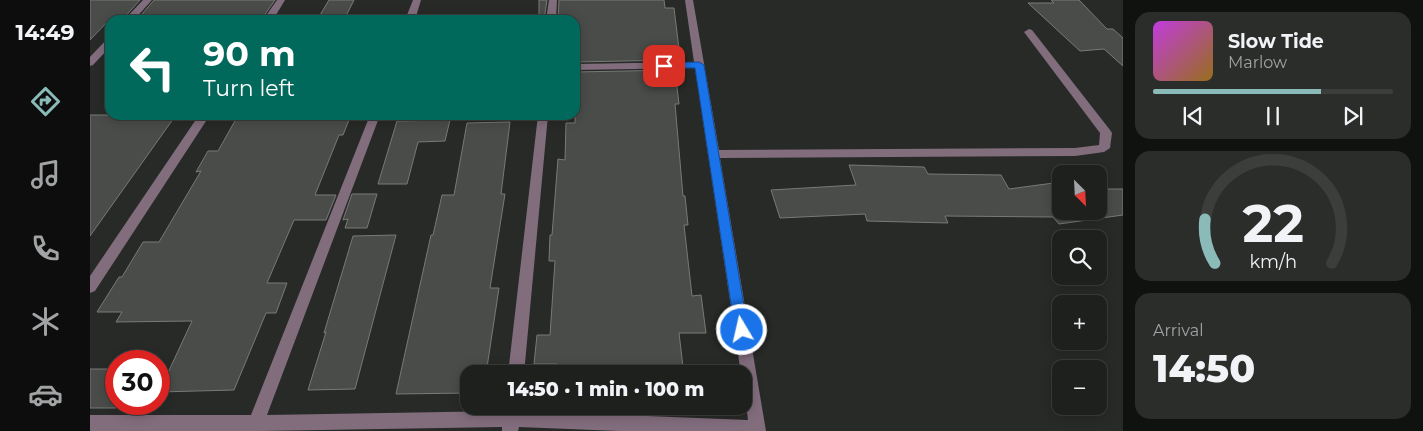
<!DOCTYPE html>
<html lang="en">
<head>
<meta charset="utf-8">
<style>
  body { margin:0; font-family:Montserrat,sans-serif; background:#2b2d2b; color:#f1f3f6; height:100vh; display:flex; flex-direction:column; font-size:19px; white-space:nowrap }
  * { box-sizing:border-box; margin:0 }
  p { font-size:16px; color:#a1a3a4 }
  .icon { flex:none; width:28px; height:28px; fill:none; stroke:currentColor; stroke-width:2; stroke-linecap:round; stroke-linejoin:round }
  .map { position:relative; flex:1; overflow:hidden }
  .drawer { display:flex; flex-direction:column; gap:12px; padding:12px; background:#101210; width:300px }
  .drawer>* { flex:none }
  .guide { position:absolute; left:15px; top:15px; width:475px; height:105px; border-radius:15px; box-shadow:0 2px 12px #0003,0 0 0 1px #3c3e3c; background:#00695c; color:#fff; overflow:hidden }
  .needle { width:32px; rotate:156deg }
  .tools { position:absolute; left:962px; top:165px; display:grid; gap:10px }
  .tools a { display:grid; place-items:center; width:55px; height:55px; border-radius:10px; background:#1e201e; box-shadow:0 2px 12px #0003,0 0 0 1px #3c3e3c; font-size:25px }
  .speed { position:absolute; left:15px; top:350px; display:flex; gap:10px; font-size:25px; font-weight:700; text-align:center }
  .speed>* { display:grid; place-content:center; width:65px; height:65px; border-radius:50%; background:#1e201e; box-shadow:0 2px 12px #0003,0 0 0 1px #3c3e3c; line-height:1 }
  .speed .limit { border:8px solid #d22; background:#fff; color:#111 }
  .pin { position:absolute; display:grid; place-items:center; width:42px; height:42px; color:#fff; margin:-21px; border-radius:10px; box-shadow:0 2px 8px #0006 }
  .me { position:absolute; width:55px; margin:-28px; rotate:351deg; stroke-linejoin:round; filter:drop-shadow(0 0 4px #0008) }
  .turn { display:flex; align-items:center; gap:18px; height:105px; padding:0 15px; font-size:22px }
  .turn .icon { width:65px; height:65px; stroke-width:2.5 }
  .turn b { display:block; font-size:35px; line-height:42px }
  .big { font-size:38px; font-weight:800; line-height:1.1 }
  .drawer .widget { flex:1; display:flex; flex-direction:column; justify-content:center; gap:8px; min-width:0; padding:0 18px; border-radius:15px; background:#2b2d2b }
  .drawer .dial { align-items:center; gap:0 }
  .dial svg { height:130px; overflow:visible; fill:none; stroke:#3c3e3c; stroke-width:7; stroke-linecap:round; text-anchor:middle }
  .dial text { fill:#f1f3f6; stroke:none }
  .song { display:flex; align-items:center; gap:15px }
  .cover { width:60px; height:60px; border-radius:8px; background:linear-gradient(135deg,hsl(290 70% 55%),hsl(40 70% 35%)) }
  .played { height:5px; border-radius:2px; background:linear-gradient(90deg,#8bbbb9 70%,#3c3e3c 70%) }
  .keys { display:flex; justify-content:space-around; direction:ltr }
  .trip { position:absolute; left:370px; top:365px; width:292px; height:50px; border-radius:15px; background:#1e201e; box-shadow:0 2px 12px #0003,0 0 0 1px #3c3e3c; font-weight:800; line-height:50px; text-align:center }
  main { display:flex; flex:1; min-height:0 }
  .tab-bar { display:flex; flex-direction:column; width:90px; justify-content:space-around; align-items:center; background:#0c0d0c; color:#a1a3a4 }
  .tab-bar .icon { width:35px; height:35px }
  .tab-bar .selected { color:#8bbbb9 }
  .tab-bar b { font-size:22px; color:#f1f3f6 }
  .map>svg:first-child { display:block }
  .building { fill:#4a4c49; stroke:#787a77 }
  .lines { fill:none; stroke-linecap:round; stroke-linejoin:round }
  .minor { fill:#826d7d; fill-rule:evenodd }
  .route { fill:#1a73e8; stroke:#114b97 }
</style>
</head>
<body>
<main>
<nav class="tab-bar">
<b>14:49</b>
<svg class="icon selected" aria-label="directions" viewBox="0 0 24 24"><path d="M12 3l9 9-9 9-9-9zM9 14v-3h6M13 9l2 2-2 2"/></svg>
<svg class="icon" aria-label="music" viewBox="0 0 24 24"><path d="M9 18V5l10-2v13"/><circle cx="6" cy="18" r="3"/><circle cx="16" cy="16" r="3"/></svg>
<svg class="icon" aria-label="phone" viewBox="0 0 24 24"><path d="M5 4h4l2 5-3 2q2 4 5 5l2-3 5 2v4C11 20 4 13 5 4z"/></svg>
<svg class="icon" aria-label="climate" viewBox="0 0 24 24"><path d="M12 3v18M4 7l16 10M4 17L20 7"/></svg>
<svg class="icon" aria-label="car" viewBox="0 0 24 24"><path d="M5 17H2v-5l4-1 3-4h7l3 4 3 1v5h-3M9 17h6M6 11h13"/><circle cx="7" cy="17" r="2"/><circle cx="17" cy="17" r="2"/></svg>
</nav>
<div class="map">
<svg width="1033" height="431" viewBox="0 0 1033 431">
  <rect width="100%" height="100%" fill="#282a28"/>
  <!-- building -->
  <path class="building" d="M0,0h50l-18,20h-13l-19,20z
    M64,0h121l-14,20h-124z
    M239,0h25l-10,20h-27z
    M449,0h8l-3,20h-5z
    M469,0h105l1,8h9l5,41h-7l2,11 -99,2v-42h-17z
    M961,0h28l28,29h6l10,9v28l-19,-17 -24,2 -52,-48h26z
    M585,70l4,34h-4l8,92h2l3,29h-4l8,71 9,-1 5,38h-27l4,34 -20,1v6h-106v-10h-23l3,-29h13l5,-74h-6l1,-26h2l6,-76 7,1 1,-37h9v-51z
    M0,115h86l-86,121z
    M204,115h57l-8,20h-4l-24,60h21l-10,25h-32l-27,63h20l-11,30h-10l-32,77 -75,2 33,-71 -76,1 6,-10h-25l22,-35h3l21,-35h16l42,-71 -5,1 12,-21h10l18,-32 57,-1z
    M360,120l-5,21 -27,1 -11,42h-29l19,-63z
    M420,122l-9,72h4l-15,94h9l-13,86h-17v19l-73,1 35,-159h2l9,-40h12l13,-72z
    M759,165l75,2 4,7 73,1 8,14 52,-7v29h38v-22h24v26l-64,9 -6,-7 -108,-1 3,7 -81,-2 -2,-7 -85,4 -9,-28 85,-5z
    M262,194h25l-10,34h-22l3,-9 -5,1z
    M306,235l-41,154 -47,1 18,-58 -2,1 29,-97z
    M0,369h26v39h-26z
    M464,406h86v8l-86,-4z"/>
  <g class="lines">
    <!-- minor -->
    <path class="minor" d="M53,0h9l-18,20h-10z
      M187,0h8l-12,20h-10z
      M323,0h8l-6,20h-10z
      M459,0h8l-1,20h-10z
      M595,0h8l26,150 356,-2 24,-3 1,-12 -76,-101 5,-3 3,1 78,100 2,3 -2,15 -6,4 -29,4 -355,2 46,273h-147l-100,-4 -1,4h-16v-4l-241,4h-171v-16h161l119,-300h10l-113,300 237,-4 1,-5h16l-1,5 228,9 -4,-29v-17h-3l-46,-306 -120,2v-6l119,-2z
      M20,38v9l-17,18 -3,1v-9l17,-18z
      M109,115h11l-115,176 -5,2v-17z
      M448,115h10l-24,259h-16z"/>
  </g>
  <!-- route -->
  <path class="route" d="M609,62l5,3 44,265 -2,4 -4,2 -5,-2 -2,-4 -40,-262h-31l-5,-2 5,-3z"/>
</svg>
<div class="tools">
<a><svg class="needle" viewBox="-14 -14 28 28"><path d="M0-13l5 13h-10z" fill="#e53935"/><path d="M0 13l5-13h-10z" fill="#a1a3a4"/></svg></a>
<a><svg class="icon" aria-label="search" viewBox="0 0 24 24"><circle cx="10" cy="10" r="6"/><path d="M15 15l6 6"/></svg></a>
<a>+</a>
<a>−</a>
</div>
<div class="speed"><div class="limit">30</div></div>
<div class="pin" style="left:574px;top:66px;background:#d93025"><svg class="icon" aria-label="arrive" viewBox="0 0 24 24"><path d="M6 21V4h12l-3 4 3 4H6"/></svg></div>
<svg class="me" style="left:652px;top:330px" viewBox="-20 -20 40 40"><circle r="17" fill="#1a73e8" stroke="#fff" stroke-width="3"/><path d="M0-11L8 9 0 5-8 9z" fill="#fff"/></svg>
<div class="trip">14:50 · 1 min · 100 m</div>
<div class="guide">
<div class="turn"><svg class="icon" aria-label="left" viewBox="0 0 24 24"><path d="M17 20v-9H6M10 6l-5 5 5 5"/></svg><div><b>90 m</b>Turn left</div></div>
</div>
</div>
<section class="drawer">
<div class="widget">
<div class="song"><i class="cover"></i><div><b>Slow Tide</b><p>Marlow</p></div></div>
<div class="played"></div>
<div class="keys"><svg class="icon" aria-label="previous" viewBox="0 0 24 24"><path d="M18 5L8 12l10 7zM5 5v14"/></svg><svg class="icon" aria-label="pause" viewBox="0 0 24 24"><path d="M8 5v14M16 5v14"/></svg><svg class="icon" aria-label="next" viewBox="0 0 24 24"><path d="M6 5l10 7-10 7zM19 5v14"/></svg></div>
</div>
<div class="widget dial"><svg viewBox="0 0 100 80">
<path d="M14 69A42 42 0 1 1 86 69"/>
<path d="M14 69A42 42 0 0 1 8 42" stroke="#8bbbb9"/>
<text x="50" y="56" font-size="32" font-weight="700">22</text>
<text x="50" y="72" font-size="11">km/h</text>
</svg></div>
<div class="widget"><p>Arrival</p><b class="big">14:50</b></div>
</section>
</main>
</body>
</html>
